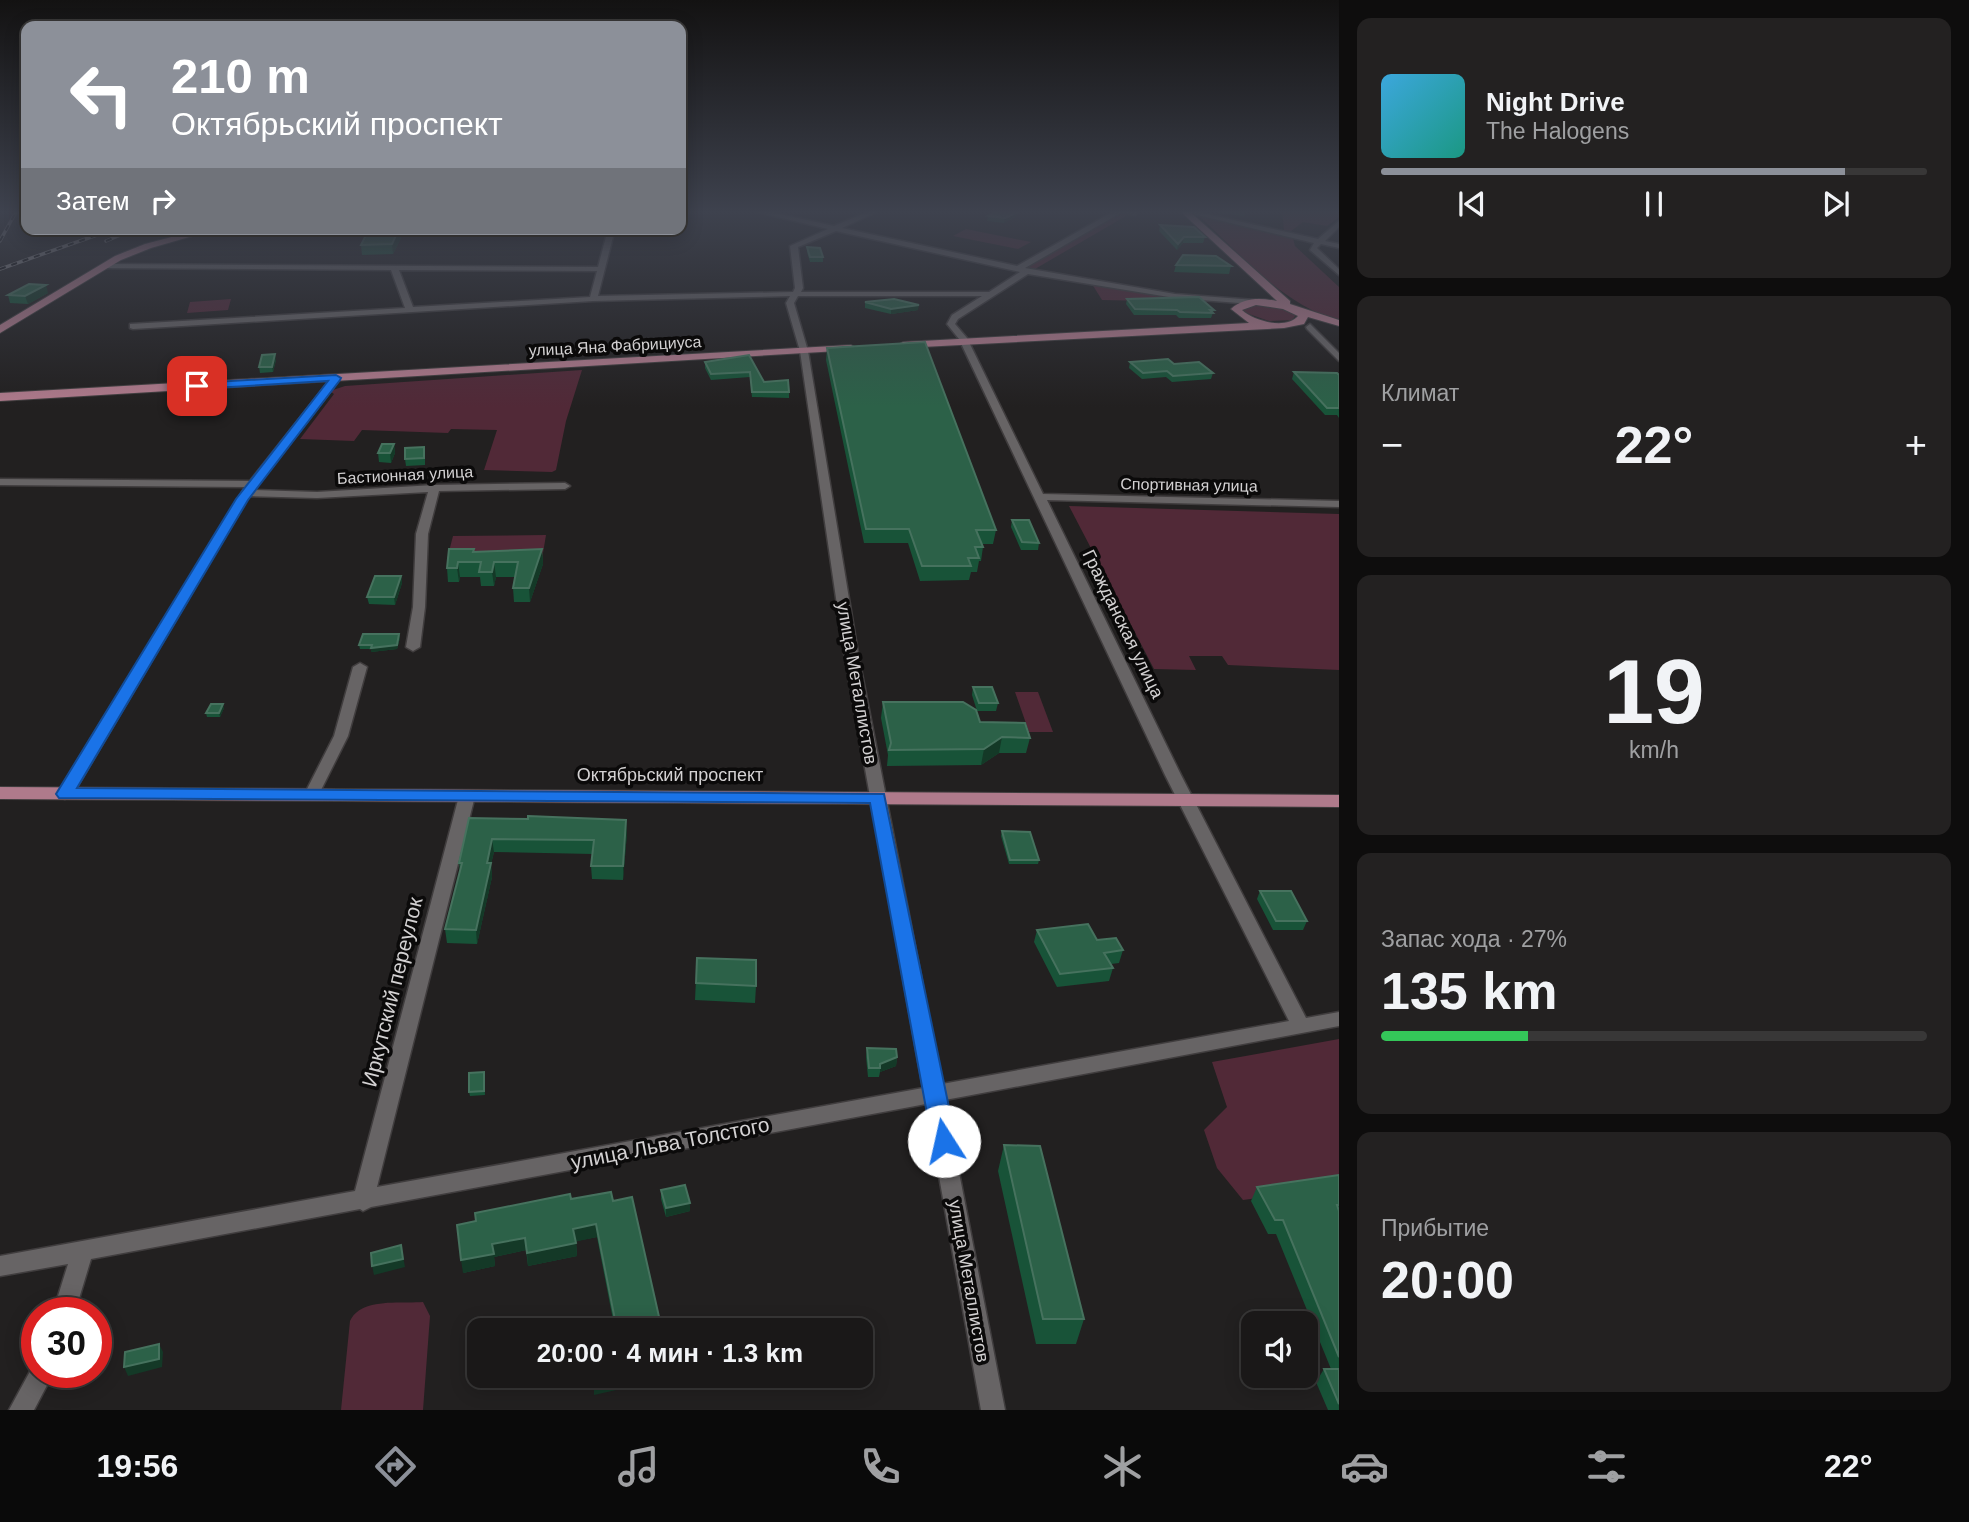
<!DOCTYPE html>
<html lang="ru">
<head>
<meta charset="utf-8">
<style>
  body { margin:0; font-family:Arial,sans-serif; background:#232121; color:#f1f3f6; height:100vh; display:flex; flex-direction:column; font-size:26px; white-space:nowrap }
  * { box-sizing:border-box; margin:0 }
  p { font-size:23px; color:#9fa0a2 }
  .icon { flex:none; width:38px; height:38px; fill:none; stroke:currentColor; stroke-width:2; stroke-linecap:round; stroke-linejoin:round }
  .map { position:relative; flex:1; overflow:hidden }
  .details { display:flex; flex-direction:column; gap:18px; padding:18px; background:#0e0d0d; width:630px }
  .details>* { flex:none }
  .banner { position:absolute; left:21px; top:21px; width:665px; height:214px; border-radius:14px; box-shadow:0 4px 18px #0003,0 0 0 2px #383737; background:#8c9099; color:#fff; overflow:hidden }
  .fabs { position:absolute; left:1241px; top:1311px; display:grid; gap:14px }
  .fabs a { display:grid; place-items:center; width:77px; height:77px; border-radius:14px; background:#1a1818; box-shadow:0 4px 18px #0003,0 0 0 2px #383737; font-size:35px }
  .speed { position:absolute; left:21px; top:1297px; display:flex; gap:14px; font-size:35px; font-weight:700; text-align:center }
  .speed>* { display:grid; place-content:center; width:91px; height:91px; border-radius:50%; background:#1a1818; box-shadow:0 4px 18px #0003,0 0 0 2px #383737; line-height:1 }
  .speed .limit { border:10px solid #d22; background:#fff; color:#111 }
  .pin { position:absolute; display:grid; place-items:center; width:60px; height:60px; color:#fff; margin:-30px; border-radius:14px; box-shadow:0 4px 10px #0006 }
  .me { position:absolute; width:77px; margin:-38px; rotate:350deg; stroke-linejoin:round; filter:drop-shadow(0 0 5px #0008) }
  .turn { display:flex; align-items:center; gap:24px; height:147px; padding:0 35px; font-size:32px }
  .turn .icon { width:91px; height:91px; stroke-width:2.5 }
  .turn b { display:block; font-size:49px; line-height:60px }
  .then { display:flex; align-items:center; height:66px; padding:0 35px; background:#0003; gap:14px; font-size:26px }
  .big { font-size:52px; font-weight:600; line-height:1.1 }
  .details .widget { flex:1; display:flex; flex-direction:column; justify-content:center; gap:10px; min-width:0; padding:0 24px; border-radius:14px; background:#232121 }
  .details .dial { align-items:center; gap:0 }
  .dial b { font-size:91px; line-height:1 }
  .song { display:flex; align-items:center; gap:21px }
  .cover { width:84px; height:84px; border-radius:10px; background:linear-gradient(135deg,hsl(200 70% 55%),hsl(170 70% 35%)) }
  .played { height:7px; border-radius:4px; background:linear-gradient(90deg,#8c9099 85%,#383737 85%) }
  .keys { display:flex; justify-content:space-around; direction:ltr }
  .heat { display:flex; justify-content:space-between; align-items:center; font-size:38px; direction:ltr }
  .charge { height:10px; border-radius:5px; background:linear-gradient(90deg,#34c759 27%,#383737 0) }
  .trip { position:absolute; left:467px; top:1318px; width:406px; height:70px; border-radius:14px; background:#1a1818; box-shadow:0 4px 18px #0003,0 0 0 2px #383737; font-weight:600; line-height:70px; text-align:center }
  .tab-bar { display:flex; height:112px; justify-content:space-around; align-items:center; background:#0a0a0a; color:#9fa0a2 }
  .tab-bar .icon { width:49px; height:49px }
  .tab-bar .on { color:#8c9099 }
  .tab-bar b { font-size:32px; color:#f1f3f6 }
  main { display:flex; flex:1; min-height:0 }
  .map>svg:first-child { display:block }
  .green { fill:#512937 }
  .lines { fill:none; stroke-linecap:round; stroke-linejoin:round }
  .minor-casing { stroke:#403d3e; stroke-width:3 }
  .major-casing { stroke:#403d3e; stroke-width:2 }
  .minor { fill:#676465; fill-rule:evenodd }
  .major { fill:#af7a8b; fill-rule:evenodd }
  .rail-casing { stroke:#8a8889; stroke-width:3.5 }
  .rail { stroke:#0b0a0a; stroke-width:2; stroke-dasharray:6; stroke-linecap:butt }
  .wall { fill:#185338 }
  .shaded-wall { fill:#143927 }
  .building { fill:#2c6148; stroke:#46725e; stroke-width:2 }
  .route { fill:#1a73e8; stroke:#114b97; stroke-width:2 }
  .labels { text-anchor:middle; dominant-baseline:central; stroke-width:7; stroke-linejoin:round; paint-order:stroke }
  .far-street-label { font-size:16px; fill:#d3d1d2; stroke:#0b0a0a }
  .street-label { font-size:18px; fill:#d3d1d2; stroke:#0b0a0a }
  .near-street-label { font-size:21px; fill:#d3d1d2; stroke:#0b0a0a }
</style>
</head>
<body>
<main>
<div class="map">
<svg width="1339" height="1410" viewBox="0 0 1339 1410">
  <rect width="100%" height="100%" fill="#222020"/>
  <!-- green -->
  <path class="green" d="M1282,210h56l1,7 -12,9 -24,-4 -12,9 -7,-1z
    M1122,212l9,1 -96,56 -10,-2z
    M1199,216l93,19 3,11 44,41v34c-57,-17 -97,-65 -140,-105z
    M966,229l65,13 -13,7 -65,-13z
    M1092,284l107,18 -97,-2z
    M231,299l-3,11 -41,3 3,-11z
    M1257,304l25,3 14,8 -4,5 -23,1 -26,-9 -1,-3z
    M582,370l-16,51 -10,49 -4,2 -68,-2 13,-40 -46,-1 -3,4 -86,-3 -8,11 -54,-2 34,-45 -4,-3 15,-5z
    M1069,506l270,8v156l-111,-5 -6,-9h-33l7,14 -42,-1z
    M546,535l-4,24h-95l6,-23z
    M1015,692h23l15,40h-24z
    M1339,1039v148l-96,13 -26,-32 -13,-38 23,-23 -15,-45z
    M423,1302l7,14 -7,94h-82l9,-89c11,-24 51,-17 73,-19z"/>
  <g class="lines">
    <defs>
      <path id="minor" d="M749,210h13l72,16 38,-16h9l-39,18 175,38 99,-56h15l7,3 -3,2 -13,-3 -97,56 150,26 80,6 1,2 -4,2 -77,-6 -147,-24 -70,45 -3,5 12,14 76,156 296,7v6l-292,-7 134,275 125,243 33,-6v14l-394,74 60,310h-24l-55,-306 -555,103 -8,4 -3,-2 -269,50 -16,53h-22l15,-48 -68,12v-20l355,-65 104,-395 8,-5 8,5 -98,391 546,-99 -79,-435 -44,-302 -14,-48 4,-7 -197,5 -460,28 -3,-1v-4l275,-16 -14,-38 -286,-2 -4,-2 4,-2 493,3 10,-38h7l-17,67 195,-4 2,-4 -5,-42 38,-17zM836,231l184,41 -31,20h-188l2,-4 -5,-41zM399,270l198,1 -7,26 -177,10zM798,296h184l-30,19 -5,9 12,15 206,436 124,246 -347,63 -84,-431 -50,-302 -14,-48z
        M1189,210l129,29 21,-18v6l-14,14 14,3v4l-18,-4 -4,4 22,21v6l-29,-25 4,-7 -133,-32z
        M1310,324l29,29v8l-32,-32 -1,-2z
        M336,375l5,3 -2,2 -85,110 63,2 117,-7 131,-2 5,3 -5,3 -126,2 -11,43 -3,73 -5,40 -7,4 -7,-4 7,-40 3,-73 12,-42 -111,6 -68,-2 -176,298 -8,5 -5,-2 -3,-3 188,-307 -245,-2v-6l250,2 83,-105z
        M360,663l7,4 -19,69 -31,62h-10l-3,-3 30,-59 19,-69z
        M37,1362v10h17l-20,38h-25l25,-46z"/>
      <path id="major" d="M1179,210h9l102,91v3l49,16v6l-31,-9 -4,7 -20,4 -381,20 -5,-3 5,-3 346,-19 -18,-14c13,-12 30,-11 46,-8zM1256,305l27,4 15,7c-12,14 -44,5 -56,-6z
        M202,229h15l-66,19 -30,12 -121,73v-8l115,-69 30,-12z
        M851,345l5,3 -1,2 -855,51v-8z
        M0,787l1339,8v12l-1339,-8z"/>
    </defs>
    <!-- minor casing -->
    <use href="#minor" class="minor-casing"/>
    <!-- major casing -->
    <use href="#major" class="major-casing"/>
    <!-- minor -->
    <use href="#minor" class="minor"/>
    <!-- major -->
    <use href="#major" class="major"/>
    <defs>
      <path id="rail" d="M0,241l17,-31
        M106,241l29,-12
        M0,269l114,-40"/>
    </defs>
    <!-- rail casing -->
    <use href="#rail" class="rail-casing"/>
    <!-- rail -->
    <use href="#rail" class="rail"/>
  </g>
  <!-- wall -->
  <path class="wall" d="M1219,210h27l-2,6 -26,-3z
    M988,216h29l-13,7 -17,-2z
    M1160,225l45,12 -2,6h-20l-6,7 -18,-19z
    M357,229h43l1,9 -8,16 -31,1 -1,-10 7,-13z
    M807,247l16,10v5h-13l-3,-10z
    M1176,265l55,1 -2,8 -55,-2z
    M48,293l-20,11 -18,-1 -2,-8z
    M1127,299l87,11 -3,8h-32l-3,-3h-42l-8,-11z
    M865,302l53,8 -27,4 -26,-6z
    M827,348l169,182 -3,14h-11l1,3 -2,14h-2l-2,11h-6l-2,8 -49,1 -12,-38h-44l-38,-183z
    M749,355l15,27 25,10v6l-37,-1 -2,-20 -39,3 -6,-12v-6z
    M276,360l-3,12 -13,1 -1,-6z
    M1130,362l44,2 39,9 -2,6 -39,3 -6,-5 -24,2 -13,-11z
    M1294,372l45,3v43l-2,-3h-12l-33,-36z
    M394,444l1,9 -4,10 -12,-1 -1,-9z
    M425,453v12l-19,1 -1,-7z
    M1012,520l27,23 -1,7h-17l-10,-23z
    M474,549v3l68,-3 1,15 -13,38h-16l-1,-14 2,-11h-19l-2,9h-13l-1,-9h-20l-1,5h-11l-1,-14z
    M401,576l1,7 -7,22 -26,-1 -2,-7z
    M399,634l1,4 -3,11 -26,3v-3h-11l-1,-4z
    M973,687l25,16 -2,8h-19l-5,-16z
    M883,702l97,20 50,16 -4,15h-27l-18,12 -94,1 1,-11 -7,-37z
    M224,708l-4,9h-13l-1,-4z
    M469,818l158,15 -4,47 -31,-1 -1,-13 2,-12 -99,-2 -3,12 1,13 -15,67 -30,-1 -2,-14 15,-58 -1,-8z
    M1002,831l37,29 -1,4h-29l-8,-28z
    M1260,891l47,30 -4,9h-30l-16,-31z
    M1037,930l60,10 26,10 -4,13 -8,1 2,4 -4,13 -52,6 -23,-45z
    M697,958l59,28 -1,17 -60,-3z
    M867,1048l30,9 -1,9 -16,6 -1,5h-11l-2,-20z
    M484,1072l1,23 -15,1 -1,-4z
    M1004,1145l80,174 -8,25h-40l-38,-173z
    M1339,1175v235h-11l-12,-28 8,-13h7l-55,-135h-8l-17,-33 6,-14z
    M661,1190l29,21 -24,6 -5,-18z
    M571,1199l42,2 49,129h-47l-18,-93 -21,4 1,15 -49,10 -2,-16 -32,7 1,9 -32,7z"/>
  <!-- shaded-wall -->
  <path class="shaded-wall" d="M1018,212l-1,4 -13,7 1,-5z
    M399,229l2,9 -8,16 -1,-10z
    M1184,237l-1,6 -6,7 1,-6z
    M46,285l2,8 -20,11 -3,-8z
    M919,305l-1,5 -27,4v-5z
    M275,354l1,6 -3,12 -1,-5z
    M394,444l1,9 -4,10 -1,-10z
    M542,549l1,15 -13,38 -1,-14z
    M458,562l2,15 -1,5 -2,-14z
    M494,562l2,15 -2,9 -2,-14z
    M401,576l1,7 -7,22 -1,-8z
    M399,634l1,4 -3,11 -26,3v-4z
    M223,704l1,4 -4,9 -1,-4z
    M1002,737l-3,16 -18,12 3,-16z
    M626,820l1,13 -4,47v-14z
    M492,839l2,13 -3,12 1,13 -15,67 -1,-14z
    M897,1057l-1,9 -16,6v-8z
    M690,1203v8l-24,6v-9z
    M596,1224l1,13 -23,5 -1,-13z
    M525,1238l1,12 -32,7 -2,-13z
    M576,1243l1,13 -49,10 -1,-13z
    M401,1245l4,22 -31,8 -2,-9z
    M494,1254l1,12 -32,7 -2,-13z
    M159,1344l4,8 -1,15 -34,9 -4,-9z
    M623,1376h55l-84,19v-13z"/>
  <!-- building -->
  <path class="building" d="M1000,210h10l8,2 -13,6 -17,-2z
    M1160,225l34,2 11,10h-21l-6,7z
    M369,229h30l-7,15 -31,1z
    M807,247l13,1 3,9h-13z
    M1183,255l33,1 15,10 -55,-1z
    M29,284l17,1 -21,11 -17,-1z
    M1199,297l15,13h-4l3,3 -33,-1 -3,-2 -42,-1 -8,-10z
    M894,299l25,6 -28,4 -26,-7z
    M925,342l71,188h-20l7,17h-8l4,11h-11l3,8h-49l-13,-37h-43l-39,-181z
    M275,354l-3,13h-13l3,-12z
    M749,355l15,27 24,-2 1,12h-37l-2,-20 -39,2 -6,-12z
    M1168,359l6,5 25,-2 14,11 -40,3 -6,-5 -24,2 -13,-11z
    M1294,372l43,1 2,2v33h-12z
    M382,444h12l-4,9h-12z
    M424,447v11l-19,1v-11z
    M1012,520h17l10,23 -17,-1z
    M449,549h25l-1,3 69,-3 -13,39h-16l5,-26h-24l-2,10h-13l2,-10h-23l-1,6h-10z
    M375,576h26l-7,21h-27z
    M363,634h36l-2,11 -26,3 1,-3h-13z
    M973,687h19l6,16h-19z
    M883,702h80l13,8 4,12 45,1 5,15 -28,-1 -18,12 -95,1 2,-7z
    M211,704h12l-4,9h-13z
    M528,816l98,4 -3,46h-32l3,-26 -102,-1 -5,24h4l-15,67 -31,-1 17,-66h-3l10,-45 59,1z
    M1002,831l28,1 9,28h-29z
    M1260,891h31l16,30h-31z
    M1088,924l9,16 19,-2 7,12 -19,3 9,15 -53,6 -23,-44z
    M697,958l59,2v26l-60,-3z
    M867,1048l29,1 1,8 -17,7v4h-11z
    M484,1072v19l-15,1v-19z
    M1004,1145l36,1 44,173h-41z
    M1339,1175v30h-2l2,6v146l-56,-137h-8l-18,-33z
    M685,1185l5,18 -24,5 -5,-18z
    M611,1192l2,9 19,-4 30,133h-45l-21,-106 -23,5 3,14 -49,10 -2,-15 -33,6 2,10 -33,6 -4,-35 19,-4 -1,-8 95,-19 1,5z
    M401,1245l2,14 -31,7 -1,-13z
    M695,1325l1,5h-21z
    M159,1344v15l-35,8 1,-15z
    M1324,1369h15v35z
    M592,1376h31l-29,6z"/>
  <!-- sky -->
  <linearGradient id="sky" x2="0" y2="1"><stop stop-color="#131212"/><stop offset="0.52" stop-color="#3e424e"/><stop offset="1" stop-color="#3e424e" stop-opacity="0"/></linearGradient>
  <rect width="1339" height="407" fill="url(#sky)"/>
  <!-- route -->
  <path class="route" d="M336,375l5,3 -1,2 -92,120 -171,288 807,6 72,347 -4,7 -8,3 -8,-3 -4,-7 -62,-338 -811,-5 -3,-4 180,-295 92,-118 -131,8 -5,-3 5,-3z"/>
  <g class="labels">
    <!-- far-street labels -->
    <g class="far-street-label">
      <text transform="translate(615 346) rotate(-3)">улица Яна Фабрициуса</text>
      <text transform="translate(405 475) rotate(-3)">Бастионная улица</text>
      <text transform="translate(1189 485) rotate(1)">Спортивная улица</text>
    </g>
    <!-- street labels -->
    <g class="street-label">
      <text transform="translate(1123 624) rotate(64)">Гражданская улица</text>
      <text transform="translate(857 683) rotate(80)">улица Металлистов</text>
      <text x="670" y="775">Октябрьский проспект</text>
      <text transform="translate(969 1281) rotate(80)">улица Металлистов</text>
    </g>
    <!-- near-street labels -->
    <g class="near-street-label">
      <text transform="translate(392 992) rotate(-76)">Иркутский переулок</text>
      <text transform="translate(670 1143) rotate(-11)">улица Льва Толстого</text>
    </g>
  </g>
</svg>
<div class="fabs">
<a><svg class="icon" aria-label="sound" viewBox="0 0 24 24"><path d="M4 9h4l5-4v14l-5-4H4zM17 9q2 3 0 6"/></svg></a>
</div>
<div class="speed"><div class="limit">30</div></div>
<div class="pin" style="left:197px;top:386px;background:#d93025"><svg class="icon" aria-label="arrive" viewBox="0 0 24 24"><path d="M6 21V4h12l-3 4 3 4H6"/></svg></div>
<svg class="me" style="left:944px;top:1141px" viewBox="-20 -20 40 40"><circle r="19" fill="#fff"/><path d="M0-13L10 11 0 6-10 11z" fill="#1a73e8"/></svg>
<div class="trip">20:00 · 4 мин · 1.3 km</div>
<div class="banner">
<div class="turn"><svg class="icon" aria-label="left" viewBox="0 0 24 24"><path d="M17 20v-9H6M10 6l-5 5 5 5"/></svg><div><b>210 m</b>Октябрьский проспект</div></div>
<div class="then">Затем<svg class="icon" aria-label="right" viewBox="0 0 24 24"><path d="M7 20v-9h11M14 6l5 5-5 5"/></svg></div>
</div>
</div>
<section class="details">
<div class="widget">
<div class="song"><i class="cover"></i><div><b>Night Drive</b><p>The Halogens</p></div></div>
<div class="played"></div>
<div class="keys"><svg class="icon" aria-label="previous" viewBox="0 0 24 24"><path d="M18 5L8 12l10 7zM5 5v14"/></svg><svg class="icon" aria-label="pause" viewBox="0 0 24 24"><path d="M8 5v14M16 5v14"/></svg><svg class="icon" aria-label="next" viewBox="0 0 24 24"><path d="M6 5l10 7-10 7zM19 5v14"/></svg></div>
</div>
<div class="widget"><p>Климат</p>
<div class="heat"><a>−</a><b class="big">22°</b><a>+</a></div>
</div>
<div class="widget dial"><b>19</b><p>km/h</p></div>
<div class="widget"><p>Запас хода · 27%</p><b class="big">135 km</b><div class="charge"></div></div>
<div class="widget"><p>Прибытие</p><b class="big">20:00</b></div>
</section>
</main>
<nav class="tab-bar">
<b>19:56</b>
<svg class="icon on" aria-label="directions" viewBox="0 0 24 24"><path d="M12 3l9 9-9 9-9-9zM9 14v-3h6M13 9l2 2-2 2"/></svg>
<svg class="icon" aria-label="music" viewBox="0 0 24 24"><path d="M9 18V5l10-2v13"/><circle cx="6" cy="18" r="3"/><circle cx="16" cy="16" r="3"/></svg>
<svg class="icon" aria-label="phone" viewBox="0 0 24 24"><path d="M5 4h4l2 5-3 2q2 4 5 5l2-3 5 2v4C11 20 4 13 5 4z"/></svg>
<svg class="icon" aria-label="climate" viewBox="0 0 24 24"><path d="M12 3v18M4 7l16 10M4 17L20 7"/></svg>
<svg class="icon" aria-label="car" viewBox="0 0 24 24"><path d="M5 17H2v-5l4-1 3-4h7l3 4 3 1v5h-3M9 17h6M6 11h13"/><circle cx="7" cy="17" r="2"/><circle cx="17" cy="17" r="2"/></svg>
<svg class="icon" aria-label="filters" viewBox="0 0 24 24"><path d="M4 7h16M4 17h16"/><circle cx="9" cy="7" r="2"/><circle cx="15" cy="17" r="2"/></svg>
<b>22°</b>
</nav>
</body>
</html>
